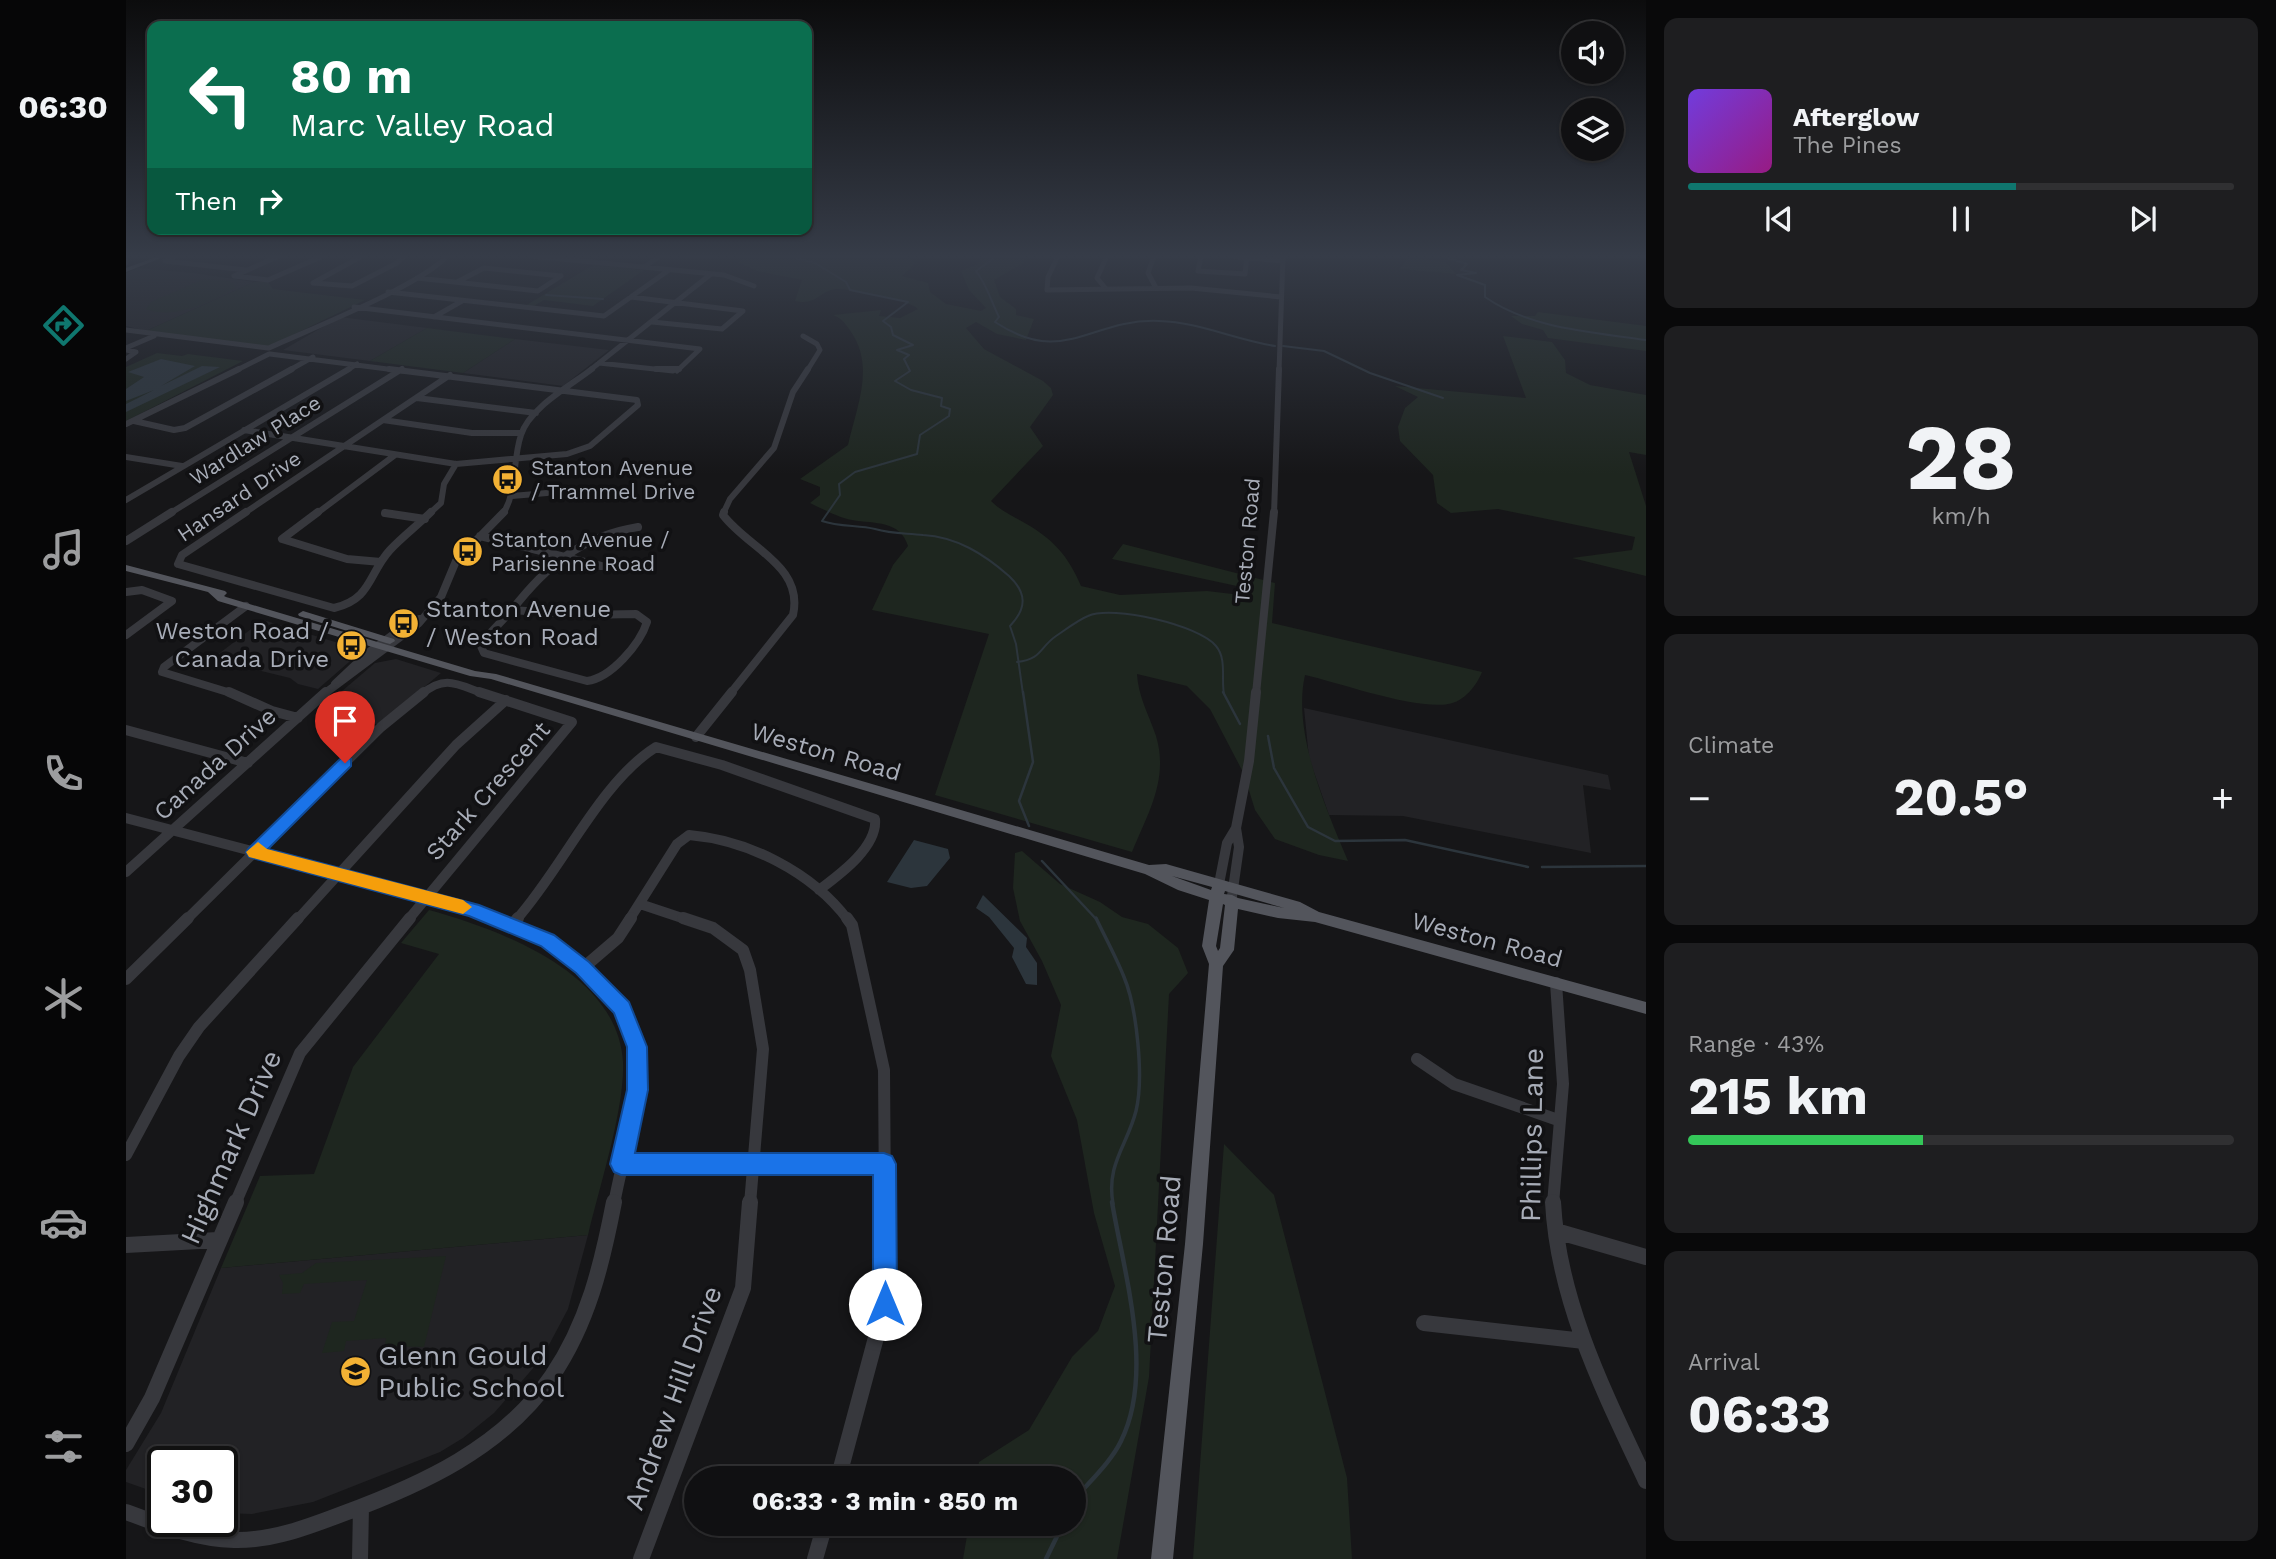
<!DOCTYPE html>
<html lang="en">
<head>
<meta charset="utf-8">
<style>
  body { margin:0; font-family:"Work Sans",sans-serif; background:#1e1e20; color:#f1f3f6; height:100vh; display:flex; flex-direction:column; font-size:26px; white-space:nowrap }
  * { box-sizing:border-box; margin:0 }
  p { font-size:23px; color:#9c9d9f }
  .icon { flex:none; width:38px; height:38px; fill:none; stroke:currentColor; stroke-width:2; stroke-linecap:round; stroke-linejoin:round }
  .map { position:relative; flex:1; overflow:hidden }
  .sheet { display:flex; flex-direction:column; gap:18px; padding:18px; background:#09090a; width:630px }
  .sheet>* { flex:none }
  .banner { position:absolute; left:21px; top:21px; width:665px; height:214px; border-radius:14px; box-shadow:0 2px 5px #0004,0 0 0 2px #303032; background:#0b6e4f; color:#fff; overflow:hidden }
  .controls { position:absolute; left:1435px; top:21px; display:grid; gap:14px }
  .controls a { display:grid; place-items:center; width:63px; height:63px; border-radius:50%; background:#101012; box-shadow:0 2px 5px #0004,0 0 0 2px #303032; font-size:35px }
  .speed { position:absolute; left:21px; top:1446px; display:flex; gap:14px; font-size:35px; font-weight:700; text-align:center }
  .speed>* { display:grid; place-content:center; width:91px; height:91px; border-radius:50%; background:#101012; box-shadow:0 2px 5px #0004,0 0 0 2px #303032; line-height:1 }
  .speed .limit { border:4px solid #111; border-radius:10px; background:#fff; color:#111 }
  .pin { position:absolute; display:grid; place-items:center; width:60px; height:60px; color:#fff; margin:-72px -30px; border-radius:50% 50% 50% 0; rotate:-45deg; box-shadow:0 0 7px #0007 }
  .pin .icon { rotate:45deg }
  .me { position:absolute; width:77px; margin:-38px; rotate:0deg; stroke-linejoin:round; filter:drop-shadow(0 0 5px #0008) }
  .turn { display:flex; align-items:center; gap:24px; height:147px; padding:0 28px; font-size:32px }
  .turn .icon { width:91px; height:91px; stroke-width:2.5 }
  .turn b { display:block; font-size:49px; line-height:60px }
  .then { display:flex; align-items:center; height:66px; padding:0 28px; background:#0003; gap:14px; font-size:26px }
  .big { font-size:52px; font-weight:700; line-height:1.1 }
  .sheet .card { flex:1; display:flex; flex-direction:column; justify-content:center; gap:10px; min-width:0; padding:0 24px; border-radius:14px; background:#1e1e20 }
  .sheet .dial { align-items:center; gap:0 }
  .dial b { font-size:91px; line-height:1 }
  .song { display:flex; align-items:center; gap:21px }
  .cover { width:84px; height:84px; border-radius:10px; background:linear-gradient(135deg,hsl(260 70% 55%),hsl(310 70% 35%)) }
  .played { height:7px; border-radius:4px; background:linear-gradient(90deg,#0f766e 60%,#303032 60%) }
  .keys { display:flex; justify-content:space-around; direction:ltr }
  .heat { display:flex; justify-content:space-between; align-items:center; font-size:38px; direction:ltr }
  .charge { height:10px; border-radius:5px; background:linear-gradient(90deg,#34c759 43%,#303032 0) }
  .trip { position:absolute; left:558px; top:1466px; width:402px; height:70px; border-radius:35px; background:#101012; box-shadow:0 2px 5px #0004,0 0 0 2px #303032; font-weight:700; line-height:70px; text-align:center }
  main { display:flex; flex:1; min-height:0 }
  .menu { display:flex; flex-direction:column; width:126px; justify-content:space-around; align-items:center; background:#060607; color:#9c9d9f }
  .menu .icon { width:49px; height:49px }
  .menu .selected { color:#0f766e }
  .menu b { font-size:32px; color:#f1f3f6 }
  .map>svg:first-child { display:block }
  .built { fill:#222225 }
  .green { fill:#1e261f }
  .water { fill:#2c353c }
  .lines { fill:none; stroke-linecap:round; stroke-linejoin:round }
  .stream-far3 { stroke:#2c353c; stroke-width:2 }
  .stream-far2 { stroke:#2c353c; stroke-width:2.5 }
  .stream-far1 { stroke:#2c353c; stroke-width:3.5 }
  .stream { stroke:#2c353c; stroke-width:4.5 }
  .minor-far5 { stroke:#37383d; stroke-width:5 }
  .minor-far4 { stroke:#37383d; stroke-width:6 }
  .minor-far3 { stroke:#37383d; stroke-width:8 }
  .minor-far2 { stroke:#37383d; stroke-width:10 }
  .minor-far1 { stroke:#37383d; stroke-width:12 }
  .minor { stroke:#37383d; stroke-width:16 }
  .major { fill:#53555c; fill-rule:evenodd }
  .route { fill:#1a73e8; stroke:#114b97; stroke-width:2 }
  .slow { fill:#f59e0b }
  .labels { text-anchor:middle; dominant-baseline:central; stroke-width:7; stroke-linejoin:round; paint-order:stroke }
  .far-street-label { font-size:21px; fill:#a8adb8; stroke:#111113 }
  .far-poi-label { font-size:21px; fill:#a8adb8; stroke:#111113; text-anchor:start }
  .poi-label { font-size:24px; fill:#a8adb8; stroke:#111113; text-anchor:start }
  .street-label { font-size:24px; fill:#a8adb8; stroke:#111113 }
  .near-street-label { font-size:28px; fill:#a8adb8; stroke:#111113 }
  .near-poi-label { font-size:28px; fill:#a8adb8; stroke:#111113; text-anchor:start }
</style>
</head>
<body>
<main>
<nav class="menu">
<b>06:30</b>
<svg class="icon selected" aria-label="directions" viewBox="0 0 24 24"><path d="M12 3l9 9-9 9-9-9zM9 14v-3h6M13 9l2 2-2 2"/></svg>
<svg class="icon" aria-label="music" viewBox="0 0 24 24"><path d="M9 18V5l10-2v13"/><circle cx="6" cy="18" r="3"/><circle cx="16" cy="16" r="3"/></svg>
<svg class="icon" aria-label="phone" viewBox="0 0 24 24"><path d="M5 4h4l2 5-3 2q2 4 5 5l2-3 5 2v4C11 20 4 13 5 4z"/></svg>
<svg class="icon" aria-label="climate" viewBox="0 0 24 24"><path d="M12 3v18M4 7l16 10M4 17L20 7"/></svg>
<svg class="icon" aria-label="car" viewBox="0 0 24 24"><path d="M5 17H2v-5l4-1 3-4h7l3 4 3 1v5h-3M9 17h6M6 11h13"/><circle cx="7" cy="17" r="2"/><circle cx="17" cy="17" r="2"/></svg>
<svg class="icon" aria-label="filters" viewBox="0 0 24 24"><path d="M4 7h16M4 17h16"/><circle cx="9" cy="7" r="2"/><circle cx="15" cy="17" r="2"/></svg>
</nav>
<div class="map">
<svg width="1520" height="1559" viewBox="0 0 1520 1559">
  <rect width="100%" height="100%" fill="#161618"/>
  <!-- built -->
  <path class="built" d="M12,268l55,5 61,9 -108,49 -20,-5v-53z
    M214,317l87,11 -57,33 -87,-11z
    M389,339l94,11 -46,36 -100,-13z
    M137,620l92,28 2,7 -39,34 -20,-5 -8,-6 -78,-19z
    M270,659l45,14 -62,52 -57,-17 53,-45z
    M1178,708l304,67 3,15 -28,-5 8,68 -188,-37 -74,-1 -20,-57z
    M462,1235l-20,74 -26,49 -48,55 -31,25 -23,14 -127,50 -61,12 -30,-1v-52h-59v34l-37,-13v-12l35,-57 60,-145z"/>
  <!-- green -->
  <path class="green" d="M616,256h163l11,7 -14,13 26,7 2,9 16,12 35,7 5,-3 -17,-18 -8,-19 17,-7 3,-8h41l3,6 -31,18 6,17 16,12v6l18,4 -8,21 -29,-6 -21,-12 -10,6 18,21 59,32 8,7 2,7 -23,32 13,19 -52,55c10,10 20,14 32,21 29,16 45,33 58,64l39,9 87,-4 34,4 5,-7 -134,-29 11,-15 152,39 -3,40 210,49c-5,13 -18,30 -34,32 -32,6 -108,-21 -143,-29 -13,58 21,133 43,186l-29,-6 -44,-16 -20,-29 -11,-36 -34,-65 -23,-23 -50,-12c1,22 12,41 19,62 13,43 -8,77 -24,116l-197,-57 54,-161 -117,-24 21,-45 15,-19c-8,-26 -33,-22 -56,-26 -12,-2 -25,-9 -36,-14l-6,-3 10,-8v-8l-20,-8 48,-34c9,-40 28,-80 1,-116 -5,-7 -8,-11 -16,-14l48,-5 -2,6 21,2 18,-9c-8,-9 -67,-20 -81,-20 -18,1 -19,17 -42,12l7,-21 -45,-9 -18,-8z
    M1282,257l37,5 11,12 -56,-5z
    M467,265l51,5 -51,36 -49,-6 -12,7 -7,-1z
    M78,279l26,2 6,6c-23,15 -62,33 -90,22l5,-7z
    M128,282h14l5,7 92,11 -97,47 -122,-16z
    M1412,312l108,14v25l-98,-13 -5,-8 -21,-6 -11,-8h24z
    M301,328l88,11 -52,34 -93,-12z
    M1377,336l49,6 13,18 1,13 24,12 56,10v60l-17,-3 17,54v70l-74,-18 60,-8 3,-13 -137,-28 -47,4 -14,-10 -4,-28 -33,-34 -2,-14 7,-19 13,-11 -23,-11 131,12z
    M31,353l25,3 6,-2 55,7 -117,60v-54z
    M896,851l38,33 40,18 22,15 26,7 30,24 10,25 -19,21 -20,383 -32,182h-154l6,-35h105v-45h-98l3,-17 50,-32 43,-73 26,-26 17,-45 -21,-73 -17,-93 -26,-64 10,-51 -19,-44 -22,-40 -7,-33 2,-35z
    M303,910c72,20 189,63 194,152 2,46 -24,126 -35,173l-367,33 39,-92 54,-2 39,-107 86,-113 -38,-11z
    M1098,1144l50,51 73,283 5,81h-159z
    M320,1256l-22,91 -39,-1 1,-8 -40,3 -2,10 -22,2 10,-31 22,-1 13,-41 -63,4 -4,9 -18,1 1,-11 -4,-8 23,-2 14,-10z"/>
  <!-- water -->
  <path class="water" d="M35,359l34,7 -34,20 41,-20 18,1 -94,45v-8l28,-14 -28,11v-12l18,-12 -16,-5z
    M788,840l34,9 2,9 -23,28 -16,2 -24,-6z
    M857,895l44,43 -1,9 11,16v22l-11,-1 -14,-27 2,-9 -25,-31 -13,-9z"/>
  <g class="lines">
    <!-- stream-far3 -->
    <path class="stream-far3" d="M662,256l27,7 31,19 4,8 58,12 -25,19 8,6 2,8 20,10 -16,5 12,5 -5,4 6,12 -15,10 16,9 31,8 -1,8 9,3 -1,7 -29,19 -3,19 -62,18 -16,12 1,11 -18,26c17,6 36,4 53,8 17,5 31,4 48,6 34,2 61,19 86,41 18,17 18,32 1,50l6,18 7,50
      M871,256l-21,15c11,14 15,30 23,46l-4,5c70,46 95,-4 164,-1 40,1 77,19 116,25
      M1316,256l25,8 -6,6 15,3 -19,2 28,10v12c46,32 107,35 161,43
      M420,295l57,4
      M1157,346l41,5 46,22 73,25
      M891,662c25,-3 22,-14 39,-26 9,-6 22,-16 32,-20 25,-11 111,9 128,30 11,13 5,33 8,48"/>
    <!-- stream-far2 -->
    <path class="stream-far2" d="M897,692l10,70 -14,39 10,25
      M1097,692l17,32
      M1142,736l6,32 34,59 27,14 70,-1 123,27
      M916,861l55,59
      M1416,867l104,-1"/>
    <!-- stream-far1 -->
    <path class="stream-far1" d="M970,918c9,19 20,39 28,59 13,31 20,101 12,134 -9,35 -30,53 -23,93"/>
    <!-- stream -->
    <path class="stream" d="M948,1500c15,-18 37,-38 47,-59 34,-68 3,-168 -9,-239
      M920,1559l17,-35"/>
    <!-- minor-far5 -->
    <path class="minor-far5" d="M50,256l-11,5 81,9
      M153,256l-45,20 34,4 55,-24
      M236,256l-49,27 39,3 45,-23 7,-7
      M405,256l193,19 30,11
      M560,256h25
      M932,256l-10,21 -1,13 144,-2 90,9
      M1028,256l-6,17 8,15
      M1075,256l-3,15 47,3 2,-18
      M1105,256l52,5
      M0,261v2
      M518,267l16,-11
      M291,278l121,13 23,-15
      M331,282l27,-14 77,8
      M980,289l-9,-11 10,-22
      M262,292l216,24 65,-46
      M505,297l112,14 -21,18 -70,-7
      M228,307l346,42 -23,22
      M308,317l28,-16
      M0,330l142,18
      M677,336l14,8 3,6 -13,21
      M0,348l28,-12
      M143,348c41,-19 151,-62 178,-92
      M0,350l10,2 -10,7
      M144,354l133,17
      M473,363l74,8
      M109,371l34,-17
      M162,371l25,-14
      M220,371l11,-7
      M273,371l3,-2
      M463,371l122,-97
      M1153,371l4,-115"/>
    <!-- minor-far4 -->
    <path class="minor-far4" d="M530,369h23
      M291,398l119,15
      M257,420l89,13h49
      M8,421l40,9 11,-2 107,-59
      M0,424l113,-55
      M118,430l212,34 111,-10 23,-8 48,-41 -1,-5 -248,-31
      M0,457l56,9
      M386,496l35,-3
      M0,500l223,-131
      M259,513l6,1
      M43,514l233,-145
      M117,514l207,-139
      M190,514l79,-59
      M303,514l12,-11 3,-19 12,-20
      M377,514c15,-24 9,-53 18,-79 8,-27 49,-49 71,-66
      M597,514l7,-15 44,-51 19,-56 15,-23
      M1148,514l5,-145"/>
    <!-- minor-far3 -->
    <path class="minor-far3" d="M120,512l-64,43 -4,9 156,44c38,-9 34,-34 56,-58 12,-13 28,-25 41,-38
      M192,512l-36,27 65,20 34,3
      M598,512l-1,3c26,34 81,51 70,100l-63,79
      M259,513l40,6
      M354,536l121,30
      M0,541l46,-29
      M0,592l16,-2 30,11 -46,34
      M386,610l69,5 55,-1 11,8c-7,22 -36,56 -60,59l-103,-28 -4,-9z
      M386,610c34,-44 70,-74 126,-83
      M209,684l34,-32 43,-31 8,-2
      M108,694l-72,-22 2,-5 82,-61
      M198,694l95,-71 22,-26 15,-36 48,-49
      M296,694c24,-20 36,-9 63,0
      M1130,694l18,-182"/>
    <!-- minor-far2 -->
    <path class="minor-far2" d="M103,692l43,19 26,7
      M0,730l122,33
      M570,737l36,-45
      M0,818l313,82 62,20
      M0,872l200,-180
      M1093,884l8,-41 9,-15
      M1106,896l7,-49 -3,-19 13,-67 7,-69
      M514,904l48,16
      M60,920l195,-193 43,-35
      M171,920l159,-175 50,-45
      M282,920l164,-198 -93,-30
      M390,920c46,-51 84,-138 140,-173l66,18 153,54c3,28 -36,56 -56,71
      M503,920l48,-76 12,-9c59,5 123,37 159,85"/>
    <!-- minor-far1 -->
    <path class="minor-far1" d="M370,918c36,13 68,30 96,57 74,69 38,143 22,229
      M557,918l30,10 30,22 7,20 13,79 -13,155
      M721,918l5,7 32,145 1,134
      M386,925l6,-7
      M457,968l35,-30 13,-20
      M0,979l62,-61
      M1291,1059l37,25 104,36
      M0,1155l53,-99 20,-29 99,-109
      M495,1164h263
      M109,1204l65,-151 110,-135
      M1427,1204l10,-120 -7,-101"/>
    <!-- minor -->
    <path class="minor" d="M1427,1202c5,99 51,190 93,279
      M1430,1231l90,26
      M0,1245l92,-5
      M1298,1323l160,18
      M0,1444l26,-46 84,-196
      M712,1479l47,-175v-102
      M0,1512c35,13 70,27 108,28 37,1 74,-13 108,-26 79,-29 161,-66 210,-138 36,-53 50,-112 62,-174
      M234,1559l1,-52
      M515,1559l102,-271 7,-86
      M689,1559l10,-35"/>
    <!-- major -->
    <path class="major" d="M33,256h7l-40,16v-4z
      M0,565l99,26 2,2 -3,3 2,1 249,74 21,3 653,191 17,-1 134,38 19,10 327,90v12l-331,-92 -37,-4 -40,-9 -4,41 -11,16 -20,278 -30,315h-22l34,-315 24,-280 -7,-18 7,-46 -31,-10 -33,-16 -654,-195 -21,-3 -252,-75 -10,-9 -82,-21zM1046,876l40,11 -1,3zM1099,891l59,17 -46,-10 -6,-3 -8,-1zM1097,904l2,1 -5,43 -2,3 -2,-5z
      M177,611l91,28 1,2 -5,3 -4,-1 -87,-27 -1,-2z"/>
  </g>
  <!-- sky -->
  <linearGradient id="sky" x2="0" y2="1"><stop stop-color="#0c0c0d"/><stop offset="0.54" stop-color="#363c48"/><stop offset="1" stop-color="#363c48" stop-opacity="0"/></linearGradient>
  <rect width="1520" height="474" fill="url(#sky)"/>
  <!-- route -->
  <path class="route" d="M219,757l6,2v7l-83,83 211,56 75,30 35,27 40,40 18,45 1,43 -13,63h249l8,3 4,8 1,140 -4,9 -8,3 -9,-3 -3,-9v-129h-252l-7,-3 -4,-8 17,-74v-43l-13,-34 -38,-40 -35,-27 -72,-30 -220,-59 -3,-5 3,-4 91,-89z"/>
  <!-- slow -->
  <path class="slow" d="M132,842l9,7 196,51 9,7 -9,7 -214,-57 -3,-5z"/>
  <!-- icons -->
  <defs>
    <symbol id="bus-disc" viewBox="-11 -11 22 22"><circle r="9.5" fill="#f2b134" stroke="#111113"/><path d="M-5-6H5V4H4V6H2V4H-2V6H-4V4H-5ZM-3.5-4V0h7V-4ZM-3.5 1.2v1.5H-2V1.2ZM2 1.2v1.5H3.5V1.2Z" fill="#111"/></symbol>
    <symbol id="school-disc" viewBox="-11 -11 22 22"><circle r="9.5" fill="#f2b134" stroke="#111113"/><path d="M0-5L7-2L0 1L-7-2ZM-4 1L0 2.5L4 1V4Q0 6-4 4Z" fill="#111"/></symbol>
  </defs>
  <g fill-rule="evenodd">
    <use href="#bus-disc" x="364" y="462" width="35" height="35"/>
    <use href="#bus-disc" x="324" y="534" width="35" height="35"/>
    <use href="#bus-disc" x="260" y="606" width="35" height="35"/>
    <use href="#bus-disc" x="208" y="628" width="35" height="35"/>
    <use href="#school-disc" x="212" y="1354" width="35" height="35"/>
  </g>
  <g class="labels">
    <!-- far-street labels -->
    <g class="far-street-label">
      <text transform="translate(129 440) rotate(-32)">Wardlaw Place</text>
      <text transform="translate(113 496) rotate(-34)">Hansard Drive</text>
      <text transform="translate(1121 541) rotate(-85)">Teston Road</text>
    </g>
    <!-- far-poi labels -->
    <g class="far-poi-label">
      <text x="405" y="467">Stanton Avenue<tspan x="405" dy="24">/ Trammel Drive</tspan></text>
      <text x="365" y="539">Stanton Avenue /<tspan x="365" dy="24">Parisienne Road</tspan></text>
    </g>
    <!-- poi labels -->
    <g class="poi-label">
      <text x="300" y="609">Stanton Avenue<tspan x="300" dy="28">/ Weston Road</tspan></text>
      <text x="203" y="631" text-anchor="end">Weston Road /<tspan x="203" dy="28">Canada Drive</tspan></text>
    </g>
    <!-- street labels -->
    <g class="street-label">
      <text transform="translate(700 752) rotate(16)">Weston Road</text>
      <text transform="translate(89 764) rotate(-42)">Canada Drive</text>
      <text transform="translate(362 791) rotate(-49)">Stark Crescent</text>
      <text transform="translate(1361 940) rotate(15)">Weston Road</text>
    </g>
    <!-- near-street labels -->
    <g class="near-street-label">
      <text transform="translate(1406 1135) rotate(-89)">Phillips Lane</text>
      <text transform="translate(105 1147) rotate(-66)">Highmark Drive</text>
      <text transform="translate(1038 1259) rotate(-85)">Teston Road</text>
      <text transform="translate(547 1398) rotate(-70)">Andrew Hill Drive</text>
    </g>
    <!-- near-poi labels -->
    <g class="near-poi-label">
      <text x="252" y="1355">Glenn Gould<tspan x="252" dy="32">Public School</tspan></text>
    </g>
  </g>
</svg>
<div class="controls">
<a><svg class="icon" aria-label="sound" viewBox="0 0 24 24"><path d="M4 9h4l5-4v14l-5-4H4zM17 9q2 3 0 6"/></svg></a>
<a><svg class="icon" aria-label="layers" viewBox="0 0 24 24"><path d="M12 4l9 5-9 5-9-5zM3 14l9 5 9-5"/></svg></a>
</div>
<div class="speed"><div class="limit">30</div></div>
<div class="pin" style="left:219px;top:763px;background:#d93025"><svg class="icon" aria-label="arrive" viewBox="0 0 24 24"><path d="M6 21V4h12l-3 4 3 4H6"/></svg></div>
<svg class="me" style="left:759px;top:1304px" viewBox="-20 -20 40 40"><circle r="19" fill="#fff"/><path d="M0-13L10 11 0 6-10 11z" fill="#1a73e8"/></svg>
<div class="trip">06:33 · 3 min · 850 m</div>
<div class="banner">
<div class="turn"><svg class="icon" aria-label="left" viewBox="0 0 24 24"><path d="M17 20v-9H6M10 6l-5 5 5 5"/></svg><div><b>80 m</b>Marc Valley Road</div></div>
<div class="then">Then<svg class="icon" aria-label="right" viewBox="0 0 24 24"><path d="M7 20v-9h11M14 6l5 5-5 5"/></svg></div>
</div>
</div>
<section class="sheet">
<div class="card">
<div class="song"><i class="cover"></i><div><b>Afterglow</b><p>The Pines</p></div></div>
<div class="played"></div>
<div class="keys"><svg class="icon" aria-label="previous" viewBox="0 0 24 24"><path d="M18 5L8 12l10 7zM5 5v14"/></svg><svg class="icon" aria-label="pause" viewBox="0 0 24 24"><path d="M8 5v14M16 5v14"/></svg><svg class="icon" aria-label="next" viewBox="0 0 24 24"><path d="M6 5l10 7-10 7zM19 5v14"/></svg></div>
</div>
<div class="card dial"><b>28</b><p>km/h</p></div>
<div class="card"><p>Climate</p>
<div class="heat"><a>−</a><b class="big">20.5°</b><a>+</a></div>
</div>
<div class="card"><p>Range · 43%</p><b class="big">215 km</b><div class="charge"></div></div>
<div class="card"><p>Arrival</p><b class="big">06:33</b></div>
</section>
</main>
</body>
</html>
